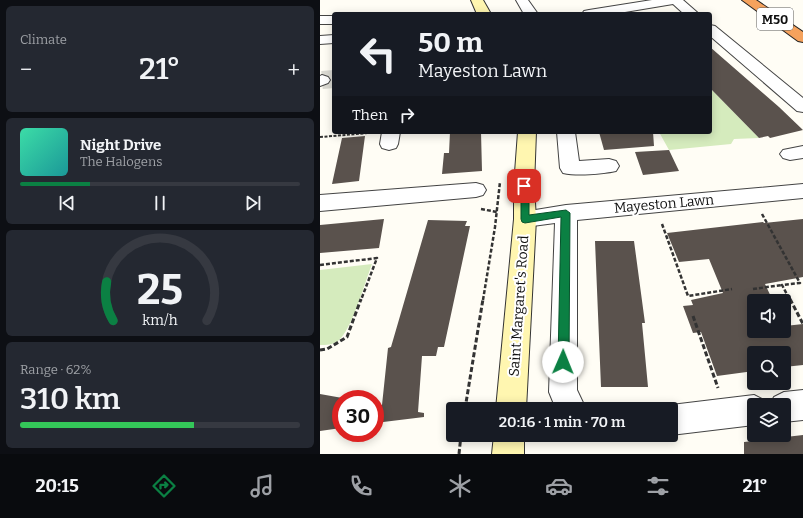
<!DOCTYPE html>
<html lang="en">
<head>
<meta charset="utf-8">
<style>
  body { margin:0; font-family:Bitter,serif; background:#242831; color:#f1f3f6; height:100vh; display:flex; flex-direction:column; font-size:15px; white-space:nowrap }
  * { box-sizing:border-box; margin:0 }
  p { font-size:13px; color:#9ea1a6 }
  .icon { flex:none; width:22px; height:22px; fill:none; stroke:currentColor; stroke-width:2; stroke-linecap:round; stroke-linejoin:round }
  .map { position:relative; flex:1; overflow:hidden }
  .details { display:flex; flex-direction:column; gap:6px; padding:6px; background:#0d0f14; width:320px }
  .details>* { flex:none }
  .banner { position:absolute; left:12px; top:12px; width:380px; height:122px; border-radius:4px; box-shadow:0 2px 10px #0003; background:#171b24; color:#f1f3f6; overflow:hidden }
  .fabs { position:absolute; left:427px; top:294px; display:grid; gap:8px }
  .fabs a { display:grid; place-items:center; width:44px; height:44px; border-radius:4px; background:#171b24; box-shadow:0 2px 10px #0003; font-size:20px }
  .speed { position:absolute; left:12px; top:390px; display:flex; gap:8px; font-size:20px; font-weight:700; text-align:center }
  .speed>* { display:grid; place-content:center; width:52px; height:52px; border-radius:50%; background:#171b24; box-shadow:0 2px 10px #0003; line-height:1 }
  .speed .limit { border:6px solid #d22; background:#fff; color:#111 }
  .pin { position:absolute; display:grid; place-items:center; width:34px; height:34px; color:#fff; margin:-17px; border-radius:8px; box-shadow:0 2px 6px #0006 }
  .me { position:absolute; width:44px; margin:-22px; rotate:1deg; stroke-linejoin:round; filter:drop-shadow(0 0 3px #0008) }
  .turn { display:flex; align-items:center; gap:14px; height:84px; padding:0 20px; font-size:18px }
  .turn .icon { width:52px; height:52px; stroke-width:2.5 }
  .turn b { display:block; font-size:28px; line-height:34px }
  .then { display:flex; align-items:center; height:38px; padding:0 20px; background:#0003; gap:8px; font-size:15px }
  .big { font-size:30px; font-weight:600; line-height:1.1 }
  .details .tile { flex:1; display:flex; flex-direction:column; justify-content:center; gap:6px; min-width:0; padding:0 14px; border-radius:6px; background:#242831 }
  .details .dial { align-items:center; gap:0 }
  .dial svg { height:104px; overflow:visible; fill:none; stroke:#363941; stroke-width:7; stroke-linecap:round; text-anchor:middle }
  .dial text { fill:#f1f3f6; stroke:none }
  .song { display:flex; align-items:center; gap:12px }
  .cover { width:48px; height:48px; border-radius:6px; background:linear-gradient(135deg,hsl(160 70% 55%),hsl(180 70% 35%)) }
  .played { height:4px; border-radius:2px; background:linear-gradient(90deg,#0b8043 25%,#363941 25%) }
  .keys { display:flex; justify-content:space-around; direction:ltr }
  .heat { display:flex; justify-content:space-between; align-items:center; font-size:22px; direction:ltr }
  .charge { height:6px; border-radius:3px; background:linear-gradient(90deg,#34c759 62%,#363941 0) }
  .trip { position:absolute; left:126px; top:402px; width:232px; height:40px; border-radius:4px; background:#171b24; box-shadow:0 2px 10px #0003; font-weight:600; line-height:40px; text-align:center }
  .dock { display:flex; height:64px; justify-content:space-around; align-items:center; background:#090b0e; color:#9ea1a6 }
  .dock .icon { width:28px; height:28px }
  .dock .on { color:#0b8043 }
  .dock b { font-size:18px; color:#f1f3f6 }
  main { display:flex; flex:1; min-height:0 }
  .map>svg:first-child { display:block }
  .green { fill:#d5ebbd }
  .building { fill:#5a524d }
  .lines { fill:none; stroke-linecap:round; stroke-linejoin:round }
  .minor-tunnel { stroke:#dbdad3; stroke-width:18; stroke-dasharray:18 9; stroke-linecap:butt }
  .minor-casing { stroke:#444; stroke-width:2 }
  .tertiary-casing { stroke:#444; stroke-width:2 }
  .secondary-casing { stroke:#333; stroke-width:2 }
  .motorway-casing { stroke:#222; stroke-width:2 }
  .path-far2 { stroke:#333; stroke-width:2; stroke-dasharray:3 1.5; stroke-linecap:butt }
  .path-far1 { stroke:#333; stroke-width:2.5; stroke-dasharray:4 2; stroke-linecap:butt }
  .path { stroke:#333; stroke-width:3; stroke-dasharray:5 2.5; stroke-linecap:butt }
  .minor { fill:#fff; fill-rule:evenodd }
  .tertiary { fill:#fff; fill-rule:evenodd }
  .secondary { fill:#fff6b0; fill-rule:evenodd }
  .motorway { fill:#f5a25d; fill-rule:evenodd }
  .route { fill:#0b8043; stroke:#07532c }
  .labels { text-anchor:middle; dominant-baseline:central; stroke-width:4; stroke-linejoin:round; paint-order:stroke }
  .shield { fill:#fff; stroke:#585858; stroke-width:1 }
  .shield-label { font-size:13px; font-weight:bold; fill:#111 }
  .street-label { font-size:14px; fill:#111; stroke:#fff }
</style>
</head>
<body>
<main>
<section class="details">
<div class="tile"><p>Climate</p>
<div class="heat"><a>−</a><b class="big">21°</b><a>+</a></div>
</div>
<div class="tile">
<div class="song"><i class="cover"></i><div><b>Night Drive</b><p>The Halogens</p></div></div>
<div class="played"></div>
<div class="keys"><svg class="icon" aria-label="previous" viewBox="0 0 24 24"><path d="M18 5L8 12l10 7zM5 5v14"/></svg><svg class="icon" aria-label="pause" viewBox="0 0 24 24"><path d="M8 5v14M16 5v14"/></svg><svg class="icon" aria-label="next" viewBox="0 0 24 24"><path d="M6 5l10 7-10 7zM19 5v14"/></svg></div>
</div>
<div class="tile dial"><svg viewBox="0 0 100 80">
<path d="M14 69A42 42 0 1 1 86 69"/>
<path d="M14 69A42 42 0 0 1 9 39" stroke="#0b8043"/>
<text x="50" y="56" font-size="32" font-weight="700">25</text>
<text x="50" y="72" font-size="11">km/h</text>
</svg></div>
<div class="tile"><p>Range · 62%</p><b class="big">310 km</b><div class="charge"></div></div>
</section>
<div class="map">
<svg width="483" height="454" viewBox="0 0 483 454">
  <rect width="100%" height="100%" fill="#fffdf5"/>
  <!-- green -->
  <path class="green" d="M390,88l49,50 -25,1 -3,5 -62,6 -10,-18h51z
    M52,264c-7,18 -20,66 -34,77 -6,4 -11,4 -18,4v-75z"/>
  <!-- building -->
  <path class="building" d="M390,47l69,60 24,23 -33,8 -2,-2 -9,2 -49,-50z
    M130,132h31l1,39 -40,3 2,-21h5z
    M279,132h54l1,14 -50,4z
    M45,136l-6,45 -27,3 10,-46z
    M349,150l10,21 -36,4 -8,-23z
    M64,219l-5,29 -59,5v-28z
    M483,219v58l-38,7 8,17h-19v30h30v-8l1,3 18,-2v41l-19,2v-14h-30v18l-37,5 -16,-44 -8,1 -10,-27 10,-1 -2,-5 32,-7 -14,-34 -30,3 -12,-29 96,-11 1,1z
    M108,220l39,1 -2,5h5l-26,121h-6l-2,9h-14l-4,56 6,1v4l-49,6v-19l7,1 6,-57 3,-1z
    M275,241h39l11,82h-3l6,64h-47z
    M0,394l28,5h-7v29l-21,3z
    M483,435v19h-59v-12z"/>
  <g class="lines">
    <!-- minor-tunnel -->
    <path class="minor-tunnel" d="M2,80l12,-1"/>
    <defs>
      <path id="minor" d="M196,0h12l10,14h-14z
        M332,0h31l16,14h-15l-11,-10 -60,10h-31l2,-3 5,-1z
        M0,16h14v8h-14z
        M390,25l5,1 88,72v14l-6,-1 -87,-75z
        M2,75l6,2 2,3 -2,3 -8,3v-10z
        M62,132h18l-2,12 -2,4 -7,2 -7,-2 -2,-4z
        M237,132h18l4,29 30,-2 7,2 3,5 -3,5c-14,3 -39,5 -53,2l-3,-5z
        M483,146v12l-13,2 -7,-2 -3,-4 3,-4z
        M156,183l7,2 3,5 -3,5 -7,2 -156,14v-16z
        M483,184v14l-226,22v170l9,19h-30l-7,-17 6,-169 -30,4 -8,-2 -3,-6 3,-6 49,-8z
        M483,390v30l-19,2v-17h-14l4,-8 10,-5z
        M434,395l10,5 3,5h-13v20l-83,10v-26h-10l10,-4z"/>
      <path id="tertiary" d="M14,35v8l-14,1v-8z"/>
      <path id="secondary" d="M151,0h12l8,14h-14z
        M198,132h18l-2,54 2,33 -10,190h-30l18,-190v-33z
        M174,435h30v19h-32z"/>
      <path id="motorway" d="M422,0h14l47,32v10l-5,-1z"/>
    </defs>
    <!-- minor casing -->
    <use href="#minor" class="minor-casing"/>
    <!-- tertiary casing -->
    <use href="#tertiary" class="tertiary-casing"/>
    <!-- secondary casing -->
    <use href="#secondary" class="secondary-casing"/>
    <!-- motorway casing -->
    <use href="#motorway" class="motorway-casing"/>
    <!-- path-far2 -->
    <path class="path-far2" d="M0,137l49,-4"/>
    <!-- path-far1 -->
    <path class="path-far1" d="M161,209l16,3
      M442,214l38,69 -18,2 8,15
      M342,224l26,72 44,-7
      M0,265l57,-7 -16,42
      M433,289l29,-4
      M163,300l12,-73 5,-45"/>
    <!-- path -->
    <path class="path" d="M470,299l13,25
      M373,316l25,72
      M0,350l7,-1 20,-12 14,-38
      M145,409l18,-110
      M139,454l2,-19"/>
    <!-- minor -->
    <use href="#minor" class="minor"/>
    <!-- tertiary -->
    <use href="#tertiary" class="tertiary"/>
    <!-- secondary -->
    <use href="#secondary" class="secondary"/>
    <!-- motorway -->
    <use href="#motorway" class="motorway"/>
  </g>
  <!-- route -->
  <path class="route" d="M201,183h6l2,3v29l37,-5 4,3 -1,149 -2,4 -4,2 -4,-2 -1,-4 3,-145 -36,6 -3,-1 -1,-3z"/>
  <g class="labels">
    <!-- shield labels -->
    <rect class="shield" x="437" y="8" width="36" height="22" rx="3"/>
    <g class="shield-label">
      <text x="455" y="19">M50</text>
    </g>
    <!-- street labels -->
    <g class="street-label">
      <text transform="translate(344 204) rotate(-5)">Mayeston Lawn</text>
      <text transform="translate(199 306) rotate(-86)">Saint Margaret's Road</text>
    </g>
  </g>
</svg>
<div class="fabs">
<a><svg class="icon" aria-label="sound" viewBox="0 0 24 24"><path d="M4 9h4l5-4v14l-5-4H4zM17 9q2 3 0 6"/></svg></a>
<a><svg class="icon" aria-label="search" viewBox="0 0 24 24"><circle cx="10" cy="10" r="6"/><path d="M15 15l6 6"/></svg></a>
<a><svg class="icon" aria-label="layers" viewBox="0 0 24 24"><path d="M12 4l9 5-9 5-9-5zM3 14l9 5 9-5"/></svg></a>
</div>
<div class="speed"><div class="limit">30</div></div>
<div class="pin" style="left:204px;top:186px;background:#d93025"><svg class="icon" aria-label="arrive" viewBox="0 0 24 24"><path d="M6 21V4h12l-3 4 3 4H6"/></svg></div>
<svg class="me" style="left:243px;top:362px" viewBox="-20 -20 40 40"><circle r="19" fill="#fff"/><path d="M0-13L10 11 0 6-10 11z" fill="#0b8043"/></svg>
<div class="trip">20:16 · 1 min · 70 m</div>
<div class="banner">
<div class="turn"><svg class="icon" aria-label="left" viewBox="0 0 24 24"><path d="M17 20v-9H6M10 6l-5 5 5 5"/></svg><div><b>50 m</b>Mayeston Lawn</div></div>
<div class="then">Then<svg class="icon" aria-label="right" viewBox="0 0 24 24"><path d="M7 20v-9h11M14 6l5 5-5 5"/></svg></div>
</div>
</div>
</main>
<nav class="dock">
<b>20:15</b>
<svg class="icon on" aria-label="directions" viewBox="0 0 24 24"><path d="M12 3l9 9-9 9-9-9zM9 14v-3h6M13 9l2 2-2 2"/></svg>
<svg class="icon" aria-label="music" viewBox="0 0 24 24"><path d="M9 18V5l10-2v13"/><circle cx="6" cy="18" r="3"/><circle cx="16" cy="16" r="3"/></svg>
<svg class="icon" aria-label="phone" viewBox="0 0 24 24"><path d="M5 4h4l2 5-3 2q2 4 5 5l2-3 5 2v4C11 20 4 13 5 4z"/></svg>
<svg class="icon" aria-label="climate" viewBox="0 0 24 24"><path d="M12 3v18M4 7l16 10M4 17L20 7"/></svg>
<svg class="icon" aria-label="car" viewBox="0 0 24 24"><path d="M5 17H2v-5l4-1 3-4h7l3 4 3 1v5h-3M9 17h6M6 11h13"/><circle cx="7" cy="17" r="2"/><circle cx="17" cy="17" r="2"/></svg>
<svg class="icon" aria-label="filters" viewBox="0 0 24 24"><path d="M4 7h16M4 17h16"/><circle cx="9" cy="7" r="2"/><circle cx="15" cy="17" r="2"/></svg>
<b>21°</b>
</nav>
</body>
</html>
